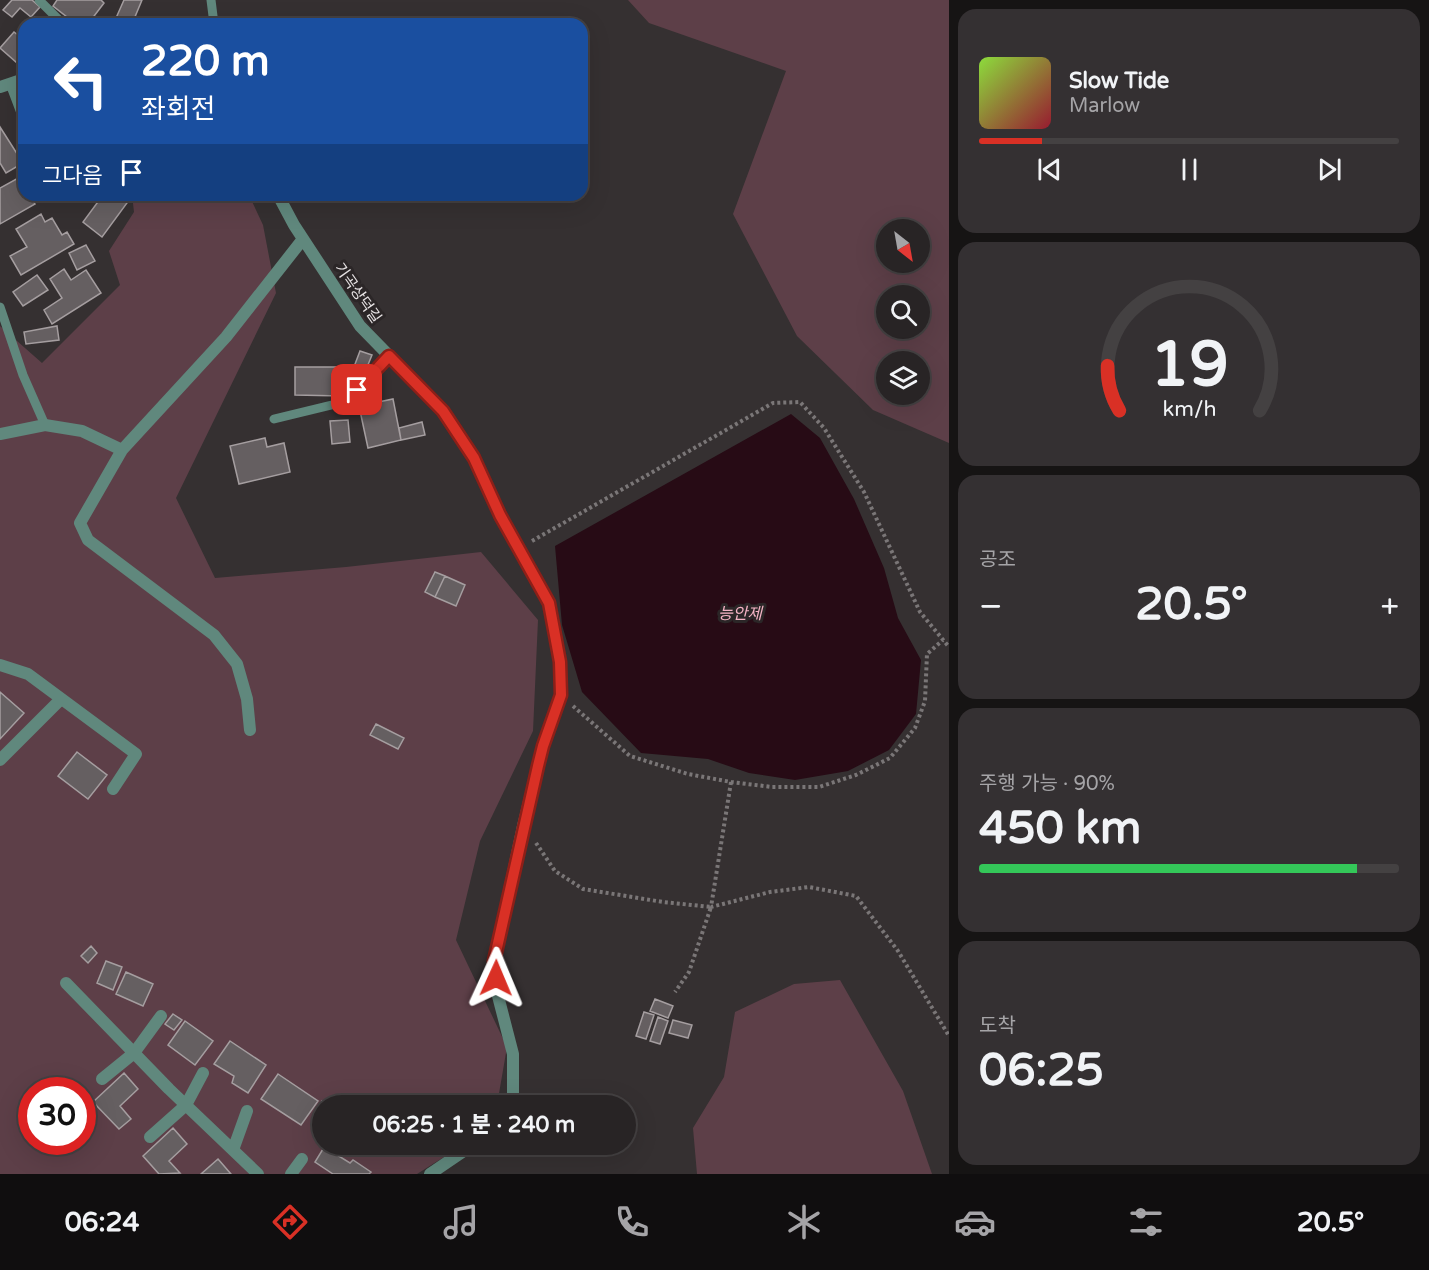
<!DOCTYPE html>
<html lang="ko">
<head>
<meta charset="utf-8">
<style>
  body { margin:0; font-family:"Varela Round","Noto Sans KR",sans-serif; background:#343032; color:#f1f3f6; height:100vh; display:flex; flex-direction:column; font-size:22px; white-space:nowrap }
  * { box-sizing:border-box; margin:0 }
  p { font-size:20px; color:#a5a4a7 }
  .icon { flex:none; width:33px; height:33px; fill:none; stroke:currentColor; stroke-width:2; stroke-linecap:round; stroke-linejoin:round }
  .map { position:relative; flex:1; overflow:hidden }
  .details { display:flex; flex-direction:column; gap:9px; padding:9px; background:#161414; width:480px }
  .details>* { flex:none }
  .banner { position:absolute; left:18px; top:18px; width:570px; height:183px; border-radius:18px; box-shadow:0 6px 24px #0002,0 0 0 2px #444142; background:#1a4fa0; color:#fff; overflow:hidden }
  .needle { width:39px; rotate:149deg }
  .fabs { position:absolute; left:876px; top:219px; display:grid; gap:12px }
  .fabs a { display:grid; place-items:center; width:54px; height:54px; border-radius:50%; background:#282425; box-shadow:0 6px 24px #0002,0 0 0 2px #444142; font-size:30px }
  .speed { position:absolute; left:18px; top:1077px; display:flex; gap:12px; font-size:30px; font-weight:700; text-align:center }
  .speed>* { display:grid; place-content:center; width:78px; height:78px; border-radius:50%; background:#282425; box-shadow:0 6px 24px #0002,0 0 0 2px #444142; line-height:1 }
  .speed .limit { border:9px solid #d22; background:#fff; color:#111 }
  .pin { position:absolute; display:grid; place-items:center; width:51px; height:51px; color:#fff; margin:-26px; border-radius:12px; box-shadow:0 3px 9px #0006 }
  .me { position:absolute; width:66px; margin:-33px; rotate:1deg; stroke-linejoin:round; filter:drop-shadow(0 0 4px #0008) }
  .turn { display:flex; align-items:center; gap:21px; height:126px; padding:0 24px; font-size:27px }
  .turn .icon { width:78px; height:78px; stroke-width:2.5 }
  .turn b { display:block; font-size:42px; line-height:51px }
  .then { display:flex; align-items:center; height:57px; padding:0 24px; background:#0003; gap:12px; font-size:22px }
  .big { font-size:45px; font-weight:800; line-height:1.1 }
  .details .widget { flex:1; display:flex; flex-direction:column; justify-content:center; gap:9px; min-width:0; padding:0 21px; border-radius:18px; background:#343032 }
  .details .dial { align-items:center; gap:0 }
  .dial svg { height:156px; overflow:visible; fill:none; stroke:#444142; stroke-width:7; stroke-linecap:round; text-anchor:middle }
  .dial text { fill:#f1f3f6; stroke:none }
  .song { display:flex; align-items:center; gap:18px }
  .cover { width:72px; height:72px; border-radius:9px; background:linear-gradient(135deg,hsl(90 70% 55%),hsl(350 70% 35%)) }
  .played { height:6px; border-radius:3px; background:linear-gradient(90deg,#d93025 15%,#444142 15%) }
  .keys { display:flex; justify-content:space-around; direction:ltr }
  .heat { display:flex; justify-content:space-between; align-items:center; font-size:33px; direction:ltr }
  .charge { height:9px; border-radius:4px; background:linear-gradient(90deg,#34c759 90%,#444142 0) }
  .trip { position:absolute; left:312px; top:1095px; width:324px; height:60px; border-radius:30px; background:#282425; box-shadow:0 6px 24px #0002,0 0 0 2px #444142; font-weight:800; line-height:60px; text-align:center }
  .menu { display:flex; height:96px; justify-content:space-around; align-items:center; background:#100e0f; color:#a5a4a7 }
  .menu .icon { width:42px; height:42px }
  .menu .active { color:#d93025 }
  .menu b { font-size:27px; color:#f1f3f6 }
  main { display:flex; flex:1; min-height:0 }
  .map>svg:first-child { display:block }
  .green { fill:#5d3f48; fill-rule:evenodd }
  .water { fill:#270b15 }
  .building { fill:#655f61; stroke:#a59ea0; stroke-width:1.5 }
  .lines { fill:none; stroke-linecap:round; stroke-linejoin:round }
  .path { stroke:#7a7677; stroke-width:4; stroke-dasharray:3 3; stroke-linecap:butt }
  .service { stroke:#60887d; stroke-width:9 }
  .minor { stroke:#60887d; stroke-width:12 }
  .route-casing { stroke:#8d1f18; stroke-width:15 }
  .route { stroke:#d93025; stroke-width:10 }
  .labels { text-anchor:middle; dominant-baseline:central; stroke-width:6; stroke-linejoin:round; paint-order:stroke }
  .street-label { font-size:15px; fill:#e8e4e5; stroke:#2b2627 }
  .water-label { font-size:16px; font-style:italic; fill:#f4b3c5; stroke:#2b2627 }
</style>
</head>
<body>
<main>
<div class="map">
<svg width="949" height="1174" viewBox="0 0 949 1174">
  <rect width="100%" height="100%" fill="#353031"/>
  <!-- green -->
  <path class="green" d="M628,0h321v443l-76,-33 -76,-74 -64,-122 53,-143 -137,-48zM886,230h34v32h-34zM886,296h34v32h-34zM886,362h34v32h-34z
    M132,195h117l14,30 13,68 -100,205 39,80 131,-11 135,-15 57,68 -5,111 -53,110 -24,99 51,107 -10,58 -175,1v38l141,1 -46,29h-417v-848l42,37 78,-78 -11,-34 25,-39zM32,1090h50v52h-50z
    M840,980l63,111 29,83h-235l-4,-46 31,-51 11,-65 59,-28z"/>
  <!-- water -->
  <path class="water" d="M791,414l29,24 34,61 30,69 14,50 23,42 -5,54 -27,36 -41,21 -53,9 -46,-7 -41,-14 -67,-6 -59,-61 -20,-67 -7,-79z"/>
  <!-- building -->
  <path class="building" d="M12,0h20l8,7 -9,10 -11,-9 -8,9 -9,-7z
    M57,0h44l3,3 -16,21h-12l-23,-18z
    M124,0h18l-10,24 -16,-6z
    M35,17l8,7h-14z
    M24,30v39l-24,-21 14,-16 5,4z
    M0,127l23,36 -17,10 -6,-10z
    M20,177l4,8v10h5l6,9 -35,20v-36z
    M103,195h14l10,8 -25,34 -19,-15z
    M41,214l4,8 7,-4 10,17 5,-3 7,12 -53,31 -11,-19 17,-9 -11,-18z
    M86,245l9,16 -18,9 -8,-17z
    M64,269l7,11 15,-10 15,23 -49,31 -8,-14 18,-12 -12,-19z
    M37,275l11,15 -25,16 -10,-14z
    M57,326l2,14 -33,4 -2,-12z
    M360,351l12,4 -9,22 -11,-5z
    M295,367h47v29l-47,-1z
    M393,399l8,41 -33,8 -9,-42z
    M348,420l2,22 -18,2 -2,-23z
    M422,422l3,13 -24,5 -2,-12z
    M265,438l2,9 17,-4 6,29 -51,12 -9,-38z
    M435,572l10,4 -10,21 -10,-5z
    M445,576l20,9 -9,21 -21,-9z
    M0,692l24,21 -24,26z
    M376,724l28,14 -6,11 -28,-14z
    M77,752l30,23 -19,24 -30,-23z
    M91,946l6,7 -9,10 -7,-7z
    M106,961l16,6 -9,23 -16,-7z
    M126,972l27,12 -10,22 -27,-12z
    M655,999l18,7 -5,12 -18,-7z
    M644,1012l10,3 -8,24 -10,-3z
    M173,1014l9,6 -8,10 -9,-6z
    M658,1017l10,4 -8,23 -10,-3z
    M673,1020l19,5 -4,13 -19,-5z
    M185,1021l28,20 -18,24 -27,-20z
    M230,1041l36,24 -18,28 -16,-10 2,-7 -20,-12z
    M124,1073l14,16 -18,17 11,13 -12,10 -26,-27z
    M278,1074l40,27 -17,24 -40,-26z
    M322,1101l7,5h-7v15l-9,-6z
    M173,1128l14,16 -18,17 11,12 -21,1 -16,-18z
    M326,1144h9l6,4 -4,7 13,8 3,-3 18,12 -2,2h-36l-18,-12z
    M218,1159l13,15h-30z"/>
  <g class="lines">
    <!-- path -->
    <path class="path" d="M532,541l241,-138 27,-1 24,26 40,64 56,120 29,35
      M573,706l57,50 58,18 43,8 41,5h47l37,-12 34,-17 25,-30 10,-27 2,-47 16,-14
      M731,782l-20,125 59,-15 39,-5 47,9 42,55 51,85
      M536,843l19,28 28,18 80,13 48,5 -22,65 -14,20"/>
    <!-- service -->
    <path class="service" d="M39,0l24,24
      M211,0l3,24
      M10,84l14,37
      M0,307l23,68 22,50
      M274,419l70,-17 45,-46"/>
    <!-- minor -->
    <path class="minor" d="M0,87l24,-8
      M278,195l16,30 66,101 83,85 31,47 26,57 49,88 11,59 1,33 -18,50 -20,81 -29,135 4,35 15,58v40l-4,12
      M0,434l45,-9 37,6 40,19 104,-113 77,-98
      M122,450l-42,73 8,17 126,95 23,29 10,35 3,31
      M0,665l28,9 108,80 -23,35
      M0,760l60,-60
      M66,983l103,106 89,85
      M102,1079l32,-26 27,-37
      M150,1137l36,-32 17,-32
      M233,1150l14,-39
      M291,1174l11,-15
      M430,1174l44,-30"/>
  </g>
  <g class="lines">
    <defs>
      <path id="route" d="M357,390l32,-34 54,55 31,47 26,57 49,88 11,59 1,33 -18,51 -5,20 -44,195 2,17"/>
    </defs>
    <!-- route casing -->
    <use href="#route" class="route-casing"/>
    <!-- route -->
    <use href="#route" class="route"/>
  </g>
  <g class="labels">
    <!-- street labels -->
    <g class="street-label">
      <text transform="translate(358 293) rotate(55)">기곡상덕길</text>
    </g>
    <!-- water labels -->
    <g class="water-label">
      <text x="740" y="614">능안제</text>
    </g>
  </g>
</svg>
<div class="fabs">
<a><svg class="needle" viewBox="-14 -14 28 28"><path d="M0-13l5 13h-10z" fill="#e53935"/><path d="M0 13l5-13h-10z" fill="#a5a4a7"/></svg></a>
<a><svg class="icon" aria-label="search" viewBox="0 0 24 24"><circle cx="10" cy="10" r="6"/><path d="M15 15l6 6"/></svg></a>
<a><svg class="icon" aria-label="layers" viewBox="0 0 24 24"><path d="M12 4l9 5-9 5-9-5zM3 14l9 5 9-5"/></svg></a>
</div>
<div class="speed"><div class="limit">30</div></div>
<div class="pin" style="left:357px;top:390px;background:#d93025"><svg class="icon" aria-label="arrive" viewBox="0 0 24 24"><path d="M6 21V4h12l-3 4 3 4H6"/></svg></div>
<svg class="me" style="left:496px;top:978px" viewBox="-20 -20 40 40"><path d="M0-17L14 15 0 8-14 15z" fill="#d93025" stroke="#fff" stroke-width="4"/></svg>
<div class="trip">06:25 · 1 분 · 240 m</div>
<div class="banner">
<div class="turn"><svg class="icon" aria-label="left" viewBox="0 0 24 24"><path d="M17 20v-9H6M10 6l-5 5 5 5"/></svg><div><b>220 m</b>좌회전</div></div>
<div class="then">그다음<svg class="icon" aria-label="arrive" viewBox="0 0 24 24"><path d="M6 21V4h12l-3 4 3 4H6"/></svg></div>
</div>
</div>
<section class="details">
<div class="widget">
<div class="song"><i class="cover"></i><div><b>Slow Tide</b><p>Marlow</p></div></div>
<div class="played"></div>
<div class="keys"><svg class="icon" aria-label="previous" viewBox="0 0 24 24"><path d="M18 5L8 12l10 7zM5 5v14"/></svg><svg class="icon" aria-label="pause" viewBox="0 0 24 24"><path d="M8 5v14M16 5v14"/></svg><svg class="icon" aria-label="next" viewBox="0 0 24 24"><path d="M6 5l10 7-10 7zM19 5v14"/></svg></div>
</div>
<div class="widget dial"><svg viewBox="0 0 100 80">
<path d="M14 69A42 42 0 1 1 86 69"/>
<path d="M14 69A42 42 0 0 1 8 46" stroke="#d93025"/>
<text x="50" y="56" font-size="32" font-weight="700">19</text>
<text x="50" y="72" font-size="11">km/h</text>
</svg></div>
<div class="widget"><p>공조</p>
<div class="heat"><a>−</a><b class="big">20.5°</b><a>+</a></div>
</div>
<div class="widget"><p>주행 가능 · 90%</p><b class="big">450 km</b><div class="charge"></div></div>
<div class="widget"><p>도착</p><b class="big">06:25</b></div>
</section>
</main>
<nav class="menu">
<b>06:24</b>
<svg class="icon active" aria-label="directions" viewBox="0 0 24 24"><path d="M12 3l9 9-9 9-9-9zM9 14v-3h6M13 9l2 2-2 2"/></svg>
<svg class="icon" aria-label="music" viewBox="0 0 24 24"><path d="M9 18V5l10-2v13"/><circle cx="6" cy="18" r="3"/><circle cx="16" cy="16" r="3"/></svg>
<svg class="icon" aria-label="phone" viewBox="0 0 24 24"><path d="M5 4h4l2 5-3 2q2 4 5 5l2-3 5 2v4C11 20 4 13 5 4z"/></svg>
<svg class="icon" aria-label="climate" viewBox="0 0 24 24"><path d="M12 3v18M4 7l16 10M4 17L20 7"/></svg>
<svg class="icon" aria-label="car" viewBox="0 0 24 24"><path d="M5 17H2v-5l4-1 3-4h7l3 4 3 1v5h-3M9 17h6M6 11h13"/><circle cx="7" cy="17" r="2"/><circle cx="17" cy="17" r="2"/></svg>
<svg class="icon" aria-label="filters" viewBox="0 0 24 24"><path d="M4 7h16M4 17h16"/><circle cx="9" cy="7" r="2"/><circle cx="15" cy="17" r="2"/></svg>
<b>20.5°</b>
</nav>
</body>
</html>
